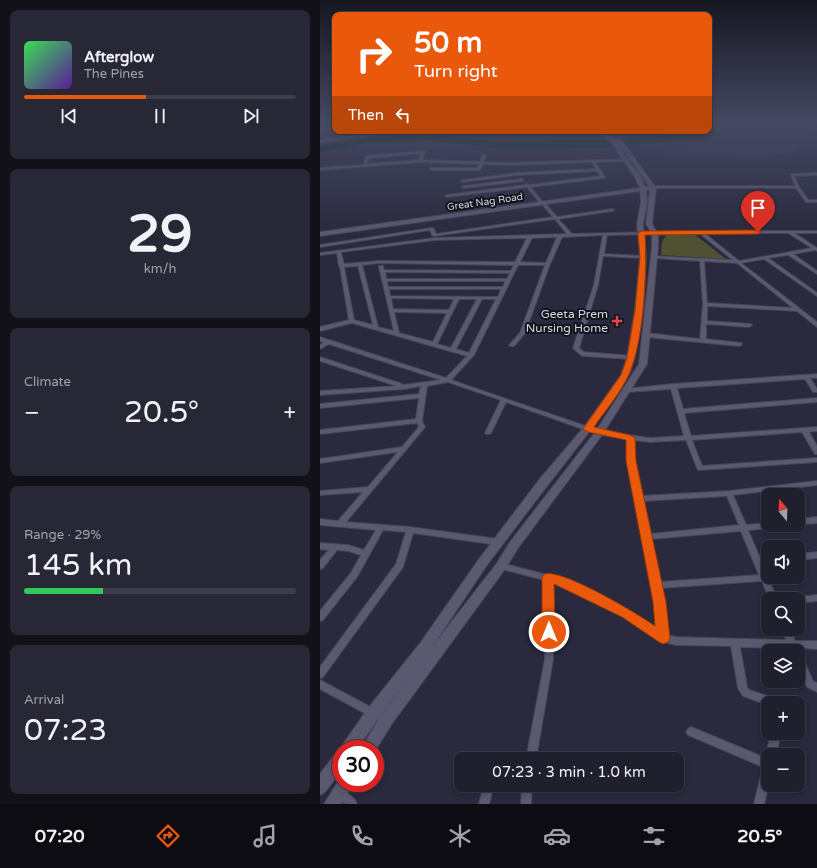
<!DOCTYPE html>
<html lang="en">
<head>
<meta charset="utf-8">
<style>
  body { margin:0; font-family:"Varela Round",sans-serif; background:#282736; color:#f1f3f6; height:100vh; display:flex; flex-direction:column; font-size:15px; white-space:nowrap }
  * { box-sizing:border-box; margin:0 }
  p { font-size:13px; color:#a2a2aa }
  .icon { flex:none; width:22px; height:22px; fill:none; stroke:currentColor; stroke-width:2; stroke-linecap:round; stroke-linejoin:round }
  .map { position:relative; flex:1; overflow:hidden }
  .details { display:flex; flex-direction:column; gap:10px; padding:10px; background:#121119; width:320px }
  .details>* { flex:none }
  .guide { position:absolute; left:12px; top:12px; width:380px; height:122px; border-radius:8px; box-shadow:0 2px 6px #0003,0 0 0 1px #3d3d4a; background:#ea580c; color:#fff; overflow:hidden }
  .needle { width:26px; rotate:341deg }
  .buttons { position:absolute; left:441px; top:488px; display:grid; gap:8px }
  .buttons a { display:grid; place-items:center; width:44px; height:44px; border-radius:8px; background:#201f2e; box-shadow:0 2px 6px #0003,0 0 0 1px #3d3d4a; font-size:20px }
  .speed { position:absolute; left:12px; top:740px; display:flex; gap:8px; font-size:20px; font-weight:700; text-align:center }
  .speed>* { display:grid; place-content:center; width:52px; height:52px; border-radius:50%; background:#201f2e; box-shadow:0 2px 6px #0003,0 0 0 1px #3d3d4a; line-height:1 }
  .speed .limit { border:6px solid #d22; background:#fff; color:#111 }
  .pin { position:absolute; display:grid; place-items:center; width:34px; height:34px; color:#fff; margin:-41px -17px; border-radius:50% 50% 50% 0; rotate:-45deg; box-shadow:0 0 4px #0007 }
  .pin .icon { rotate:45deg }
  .me { position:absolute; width:44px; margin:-22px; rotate:0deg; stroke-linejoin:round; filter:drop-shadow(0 0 3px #0008) }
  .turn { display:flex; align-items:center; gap:14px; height:84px; padding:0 16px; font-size:18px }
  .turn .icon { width:52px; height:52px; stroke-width:2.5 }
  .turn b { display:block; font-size:28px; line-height:34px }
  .then { display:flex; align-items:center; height:38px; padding:0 16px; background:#0003; gap:8px; font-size:15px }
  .big { font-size:30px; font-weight:600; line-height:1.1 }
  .details .card { flex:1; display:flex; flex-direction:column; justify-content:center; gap:6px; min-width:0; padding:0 14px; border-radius:8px; background:#282736 }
  .details .dial { align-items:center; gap:0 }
  .dial b { font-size:52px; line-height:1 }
  .song { display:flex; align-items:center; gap:12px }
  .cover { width:48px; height:48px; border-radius:6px; background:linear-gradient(135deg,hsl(130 70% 55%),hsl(270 70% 35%)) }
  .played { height:4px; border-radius:2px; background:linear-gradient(90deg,#ea580c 45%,#3d3d4a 45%) }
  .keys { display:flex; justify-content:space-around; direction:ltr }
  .heat { display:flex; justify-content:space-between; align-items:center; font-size:22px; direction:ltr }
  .charge { height:6px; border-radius:3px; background:linear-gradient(90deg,#34c759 29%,#3d3d4a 0) }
  .trip { position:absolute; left:134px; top:752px; width:230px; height:40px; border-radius:8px; background:#201f2e; box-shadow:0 2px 6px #0003,0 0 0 1px #3d3d4a; font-weight:600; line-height:40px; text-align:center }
  .tabs { display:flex; height:64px; justify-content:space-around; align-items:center; background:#0d0c12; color:#a2a2aa }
  .tabs .icon { width:28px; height:28px }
  .tabs .active { color:#ea580c }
  .tabs b { font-size:18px; color:#f1f3f6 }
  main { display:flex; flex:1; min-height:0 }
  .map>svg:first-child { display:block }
  .built { fill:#33314b }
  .green { fill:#505132 }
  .water { fill:#001b1d }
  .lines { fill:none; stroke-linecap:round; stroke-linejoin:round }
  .street-casing { stroke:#464456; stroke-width:2 }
  .secondary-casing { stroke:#464456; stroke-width:2 }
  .street { fill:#5a5970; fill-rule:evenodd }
  .secondary { fill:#5a5970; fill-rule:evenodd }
  .route { fill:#ea580c; stroke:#983908 }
  .health-dot { fill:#e0444e; stroke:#13131c; stroke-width:1.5 }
  .labels { text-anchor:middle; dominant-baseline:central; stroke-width:4; stroke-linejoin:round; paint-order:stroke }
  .far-street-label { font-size:10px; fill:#d6d6e3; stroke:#13131c }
  .poi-label { font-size:12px; fill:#d6d6e3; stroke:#13131c; text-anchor:end }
</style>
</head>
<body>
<main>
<section class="details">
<div class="card">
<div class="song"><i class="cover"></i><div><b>Afterglow</b><p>The Pines</p></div></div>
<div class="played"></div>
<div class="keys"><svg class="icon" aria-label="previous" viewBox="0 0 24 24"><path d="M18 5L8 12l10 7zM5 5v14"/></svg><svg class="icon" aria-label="pause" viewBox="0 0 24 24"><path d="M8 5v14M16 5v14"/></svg><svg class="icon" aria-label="next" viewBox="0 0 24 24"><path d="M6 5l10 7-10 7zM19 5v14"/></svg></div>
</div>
<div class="card dial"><b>29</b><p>km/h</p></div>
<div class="card"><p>Climate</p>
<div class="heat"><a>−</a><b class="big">20.5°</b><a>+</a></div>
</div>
<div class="card"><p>Range · 29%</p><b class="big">145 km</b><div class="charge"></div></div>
<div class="card"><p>Arrival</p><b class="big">07:23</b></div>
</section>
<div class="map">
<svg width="497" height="804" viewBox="0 0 497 804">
  <rect width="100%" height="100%" fill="#2a293d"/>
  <!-- built -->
  <path class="built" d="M475,144l8,5 -43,10 -75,-3 -19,-2 -2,-4z"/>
  <!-- green -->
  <path class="green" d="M354,233h19l33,26 -65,-4c1,-12 0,-20 13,-22z"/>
  <!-- water -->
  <path class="water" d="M479,123h18v4l-41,6 -52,1 -76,10 -36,3 -112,1 -72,-8 -62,3 -46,9v-6l40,-7 69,-4 72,7 125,-3 94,-9 64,-1z"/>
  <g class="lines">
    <defs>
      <path id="street" d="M0,123h14l-13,2z
        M434,123h8l-24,4 -1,-1z
        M15,127v2l-15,2v-2z
        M36,131h4l-1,1z
        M77,131h9l-86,11v-2z
        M103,151l2,1 -3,8 58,2 2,-6 2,-1 2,1 -3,6 26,1 124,-4 2,1 -2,1 -38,1 10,15 -1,1 -74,9 12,14 -2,1h-1l-12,-15 -80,10 -2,-1 2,-1 78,-10 2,-1 2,1 72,-9 -4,-5 -80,4 -54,7 -2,-1 2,-1 54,-7 79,-4 -4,-7 -83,3 -26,-1 -2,5 -2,1h-47l-2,-1 1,-1h47l1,-4 -59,-2 -100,8v-2l44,-3 2,-8 2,-1zM101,153l-2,7 -53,4 3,-6z
        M497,173v2l-23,1 5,11 9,13h9v2h-11l-10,-14h-143l-2,-1 2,-1h142l-4,-12z
        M202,179h1v2l-59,7 -2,-1 2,-1z
        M222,202h2l13,15 55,-8 2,1 -2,1 -54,8 14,15 128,-3h117v2h-23l23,15v3l-2,-1 -22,4 24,17v3l-29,-19 -20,3 49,35v3l-53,-37 -23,4 76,59v5l-20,-16 -90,-5v15l44,3 1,1 -3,2 -43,-3v15l35,4 1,1 -1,1 -2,1 -93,-9 -3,-2 3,-2 54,6 3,-35 -3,-43 -46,-3h-2v-2l81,4 -34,-27 -92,2 -3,19 39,2 2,1 -2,1 -40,-2 -5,29 -19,63 5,4 49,4 1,1 -3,2 -48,-3 -2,-1 -8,-7 21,-63 9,-50 -41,2 -12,27 -25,69 -11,13h-4l-1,-1 1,-1 10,-11 25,-68h-27l-44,90 -23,25 149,51 50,7 34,-2 -13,-47 -44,3 -2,-1 -1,-1 1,-1 48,-5 144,-10v4h-7l7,11v3h-4l-8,-13 -128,9 6,21 134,-11v4l-133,11 7,23 126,-9v4l-8,1 8,14v8h-2l-13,-22 -110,8 10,26 115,-8v4l-117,8h-2l-1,-2 -11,-28 -36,2 -17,-2 1,21 8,35 87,-5 88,-10v4l-84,10 13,30 22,-2v2h9l-1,2 -3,1 -25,2 12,28 8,-1v6l-6,1 15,35h-8l-7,-18 -102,7 3,14 4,33 9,2 110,3 -4,-11h8l5,12h22v8l-19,-1 1,3 -1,3v-3h-7l-2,-3 -49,-1 7,40 2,3 30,10 2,3h-13v2l-25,-9 -5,-8 -7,-42 -55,-1 -16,-4 -37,-25 -61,-31 -10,-3 1,77 -17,100h-10l19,-100 -1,-79 -46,-12 -1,-2 1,-2 3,-1 66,17 62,32 29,18 -3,-28 -27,-141 -1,-22 -30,-5 -91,-32 -15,31 -1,1h-4l-1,-1 16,-33 -53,-18 -21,4 -5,35 3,6 -79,95 64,5 88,12 3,1 1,2 -1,2 -3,1 -85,-12 -10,34 -80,110 -3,1v-11l76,-103 10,-32 -23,-2 -26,47 -34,43 -3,1v-10l31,-38 10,-18 -13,-4 -11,-1 -14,18 -3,1v-9l9,-10 -9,-1v-6l28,2 16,5 12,-20 -56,-5v-6l18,2 25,-29 -43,3v-4l48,-4 30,-35 -78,11v-4l82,-12 17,-20 -2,-4 -97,11v-4l96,-11 3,-21 -99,10v-4l99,-10 2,-8 -17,3 -84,6v-4l77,-5 -77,-25v-4l82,27 1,1 38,-5 -112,-36 -9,5v-4l4,-3 -4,-1v-4l126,41 21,-22 -115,-33 -32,8v-4l29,-7 -9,-53 -1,-1 -2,-13 -17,2v-2l115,-15 132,-4 -12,-15 -121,17 -2,-1 -2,-5 -110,17v-2l112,-17 2,1 2,5 117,-17 -11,-13zM384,233h84l24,15 -73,13zM237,237l-11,26 -26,-1 12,-24zM207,238l-12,24 -136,-1 -35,3 -3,-12 94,-12zM384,261l33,2 56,45 -86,-5zM59,263l135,2 -3,6 -127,-1 -1,-4h-4v1l15,64 -16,-4 -16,-62zM38,266l15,59 -19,-5 -10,-53zM65,272l125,1 -3,6h-121zM67,281h118l-2,6h-115zM69,289h112l-3,8 -108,-1zM71,298l63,1 -5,11 -56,-1zM139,299h18l-26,49 -14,-4zM162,299h14l-27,54 -13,-4zM74,312l53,1 -14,29 -34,-9zM407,496l12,29 -89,9 -7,-33zM421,531l18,44 -100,7 -8,-43z
        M497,517v6l-19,2v-6z
        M497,552v6l-19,2v-6z
        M497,595v6l-19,2v-4h-4l1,-1 3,-1z
        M478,654l3,1 12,26 4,2v9l-10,-5 -9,-19z
        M0,680l69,37 2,3 -2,3 -3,2 -3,-2 -63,-34z
        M371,727l77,32v26h1l-5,19h-10l9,-37 -75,-32 -2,-3 2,-3z
        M451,733h10l-5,22h-8v4l-2,-4z
        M164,785h10l-5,19h-10z
        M202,785h10l-1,19h-10z
        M19,789c7,3 16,8 18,15 -10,0 -19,0 -23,-10l1,-4z"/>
      <path id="secondary" d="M277,131h5l14,9 11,20 14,17 4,10 4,-1 -33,-47 4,-1 36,50 -4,36 6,10v13l-11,117 -45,71 -84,113 -13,21 -114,156 -16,26v-2h-14l20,-34 35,-45 -37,47 -22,32 -16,1 2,-6 26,-37 52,-65 58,-83 60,-79 45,-53 37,-52 6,-18 8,-47 5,-53 -3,-33 4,-22 -1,-11 -320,45v-4l320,-44 -5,-11 -12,-17 -11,-18zM326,190h4l-4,34 6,10v13l-13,117 -43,67 -86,111 -13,21 -65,84 55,-82 60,-79 43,-55 39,-56 6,-18 8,-47 3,-53 -3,-33 4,-22z
        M21,750v21l-16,21 -5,3v-21l16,-21z
        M21,777v6h13l-13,21h-17z"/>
    </defs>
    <!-- street casing -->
    <use href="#street" class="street-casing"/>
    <!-- secondary casing -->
    <use href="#secondary" class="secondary-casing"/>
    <!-- street -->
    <use href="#street" class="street"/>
    <!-- secondary -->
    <use href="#secondary" class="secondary"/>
  </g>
  <!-- sky -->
  <linearGradient id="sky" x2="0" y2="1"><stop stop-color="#171722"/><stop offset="0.52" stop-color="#444962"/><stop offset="1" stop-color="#444962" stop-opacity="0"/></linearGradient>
  <rect width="497" height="236" fill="url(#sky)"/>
  <!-- route -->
  <path class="route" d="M440,230v3l-2,1 -113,1c2,36 -1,106 -16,139 -7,17 -24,37 -35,53l36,8 5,3 1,23 30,141 4,36 -2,4 -5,2 -4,-2 -37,-25 -68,-33 1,48 -2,4 -4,1 -5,-1 -2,-4v-54l2,-4c18,-6 94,40 111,52l-2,-24 -27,-141v-21l-38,-8 -5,-3 38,-54 6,-17 8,-48 5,-53 -2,-24 4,-2z"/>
  <!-- markers -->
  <path class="health-dot" d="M295 315h4v4h4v4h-4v4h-4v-4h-4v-4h4z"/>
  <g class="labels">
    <!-- far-street labels -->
    <g class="far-street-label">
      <text transform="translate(165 202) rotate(-8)">Great Nag Road</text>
    </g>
    <!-- poi labels -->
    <g class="poi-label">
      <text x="288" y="314">Geeta Prem<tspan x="288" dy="14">Nursing Home</tspan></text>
    </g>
  </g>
</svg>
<div class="buttons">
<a><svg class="needle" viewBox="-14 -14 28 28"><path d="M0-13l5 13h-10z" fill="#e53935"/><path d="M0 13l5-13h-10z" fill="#a2a2aa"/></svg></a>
<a><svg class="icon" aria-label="sound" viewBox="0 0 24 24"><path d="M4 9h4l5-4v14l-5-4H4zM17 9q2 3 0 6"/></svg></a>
<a><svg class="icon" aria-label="search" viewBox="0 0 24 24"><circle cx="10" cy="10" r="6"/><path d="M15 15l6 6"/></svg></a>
<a><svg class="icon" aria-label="layers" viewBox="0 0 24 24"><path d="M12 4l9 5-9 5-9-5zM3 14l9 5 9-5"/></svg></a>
<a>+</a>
<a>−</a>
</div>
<div class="speed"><div class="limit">30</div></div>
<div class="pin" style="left:438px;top:232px;background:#d93025"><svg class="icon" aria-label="arrive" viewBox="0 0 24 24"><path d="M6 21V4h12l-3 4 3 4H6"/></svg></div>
<svg class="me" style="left:229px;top:632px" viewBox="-20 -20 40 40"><circle r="17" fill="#ea580c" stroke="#fff" stroke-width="3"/><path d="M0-11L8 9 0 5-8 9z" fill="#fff"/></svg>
<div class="trip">07:23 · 3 min · 1.0 km</div>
<div class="guide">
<div class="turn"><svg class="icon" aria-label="right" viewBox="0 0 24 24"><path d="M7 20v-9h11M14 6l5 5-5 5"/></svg><div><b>50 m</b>Turn right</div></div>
<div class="then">Then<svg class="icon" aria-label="left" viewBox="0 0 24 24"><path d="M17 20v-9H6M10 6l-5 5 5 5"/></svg></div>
</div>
</div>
</main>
<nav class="tabs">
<b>07:20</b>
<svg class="icon active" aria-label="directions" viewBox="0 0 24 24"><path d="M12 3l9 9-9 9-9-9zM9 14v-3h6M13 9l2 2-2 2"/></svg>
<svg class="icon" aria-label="music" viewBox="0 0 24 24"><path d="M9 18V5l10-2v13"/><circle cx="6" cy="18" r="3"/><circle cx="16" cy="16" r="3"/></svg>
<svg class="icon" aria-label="phone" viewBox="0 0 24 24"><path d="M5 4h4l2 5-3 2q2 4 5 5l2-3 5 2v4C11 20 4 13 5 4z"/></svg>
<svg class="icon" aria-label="climate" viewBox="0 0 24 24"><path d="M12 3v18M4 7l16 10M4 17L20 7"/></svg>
<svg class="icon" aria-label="car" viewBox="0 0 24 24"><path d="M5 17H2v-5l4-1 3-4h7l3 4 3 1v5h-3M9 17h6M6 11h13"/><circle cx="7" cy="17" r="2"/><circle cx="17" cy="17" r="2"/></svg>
<svg class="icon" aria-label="filters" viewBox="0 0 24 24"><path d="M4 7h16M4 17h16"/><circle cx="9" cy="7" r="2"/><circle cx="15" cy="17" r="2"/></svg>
<b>20.5°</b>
</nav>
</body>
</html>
